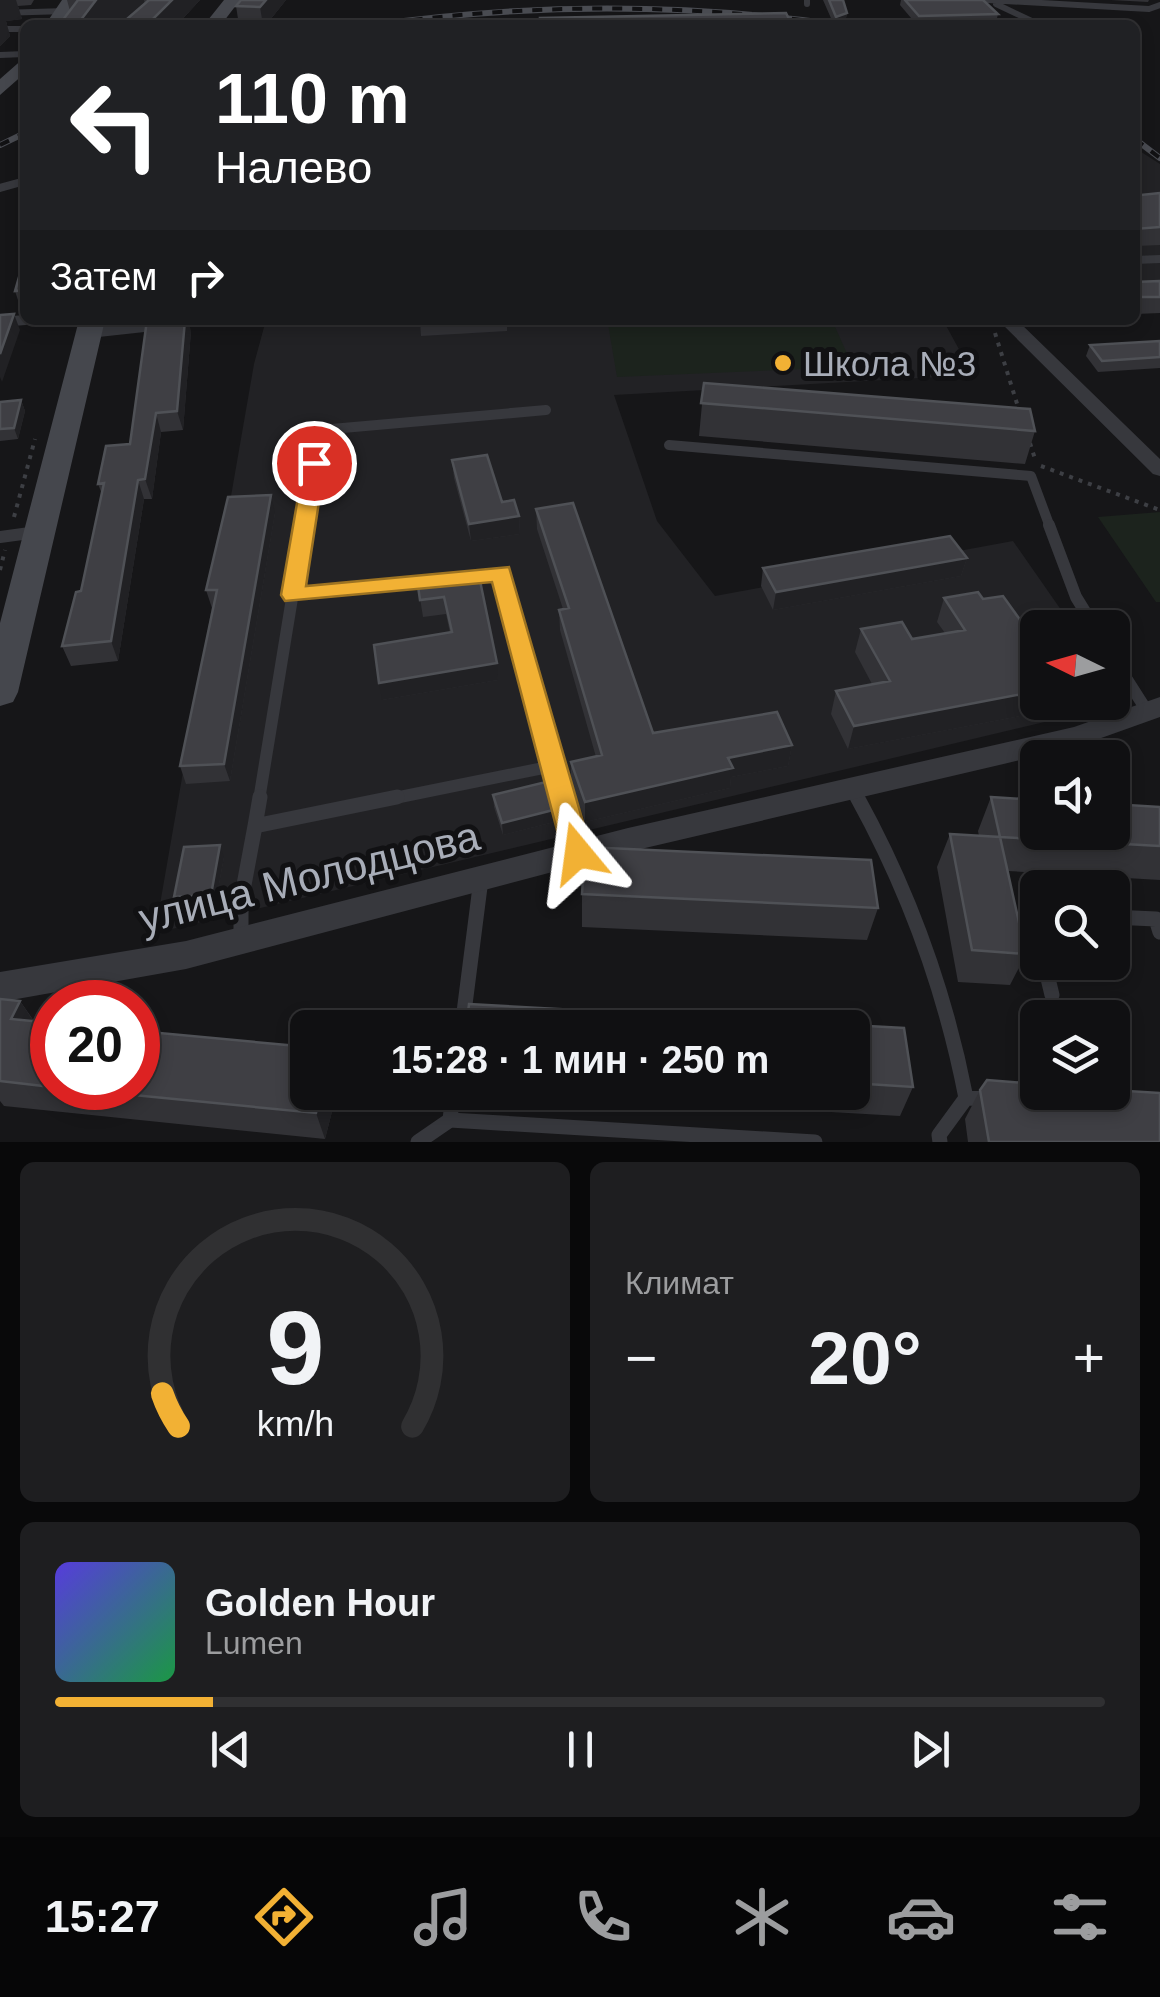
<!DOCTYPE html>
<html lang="ru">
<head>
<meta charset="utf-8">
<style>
  body { margin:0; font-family:Helvetica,sans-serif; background:#1e1e20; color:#f1f3f6; height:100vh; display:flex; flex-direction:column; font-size:38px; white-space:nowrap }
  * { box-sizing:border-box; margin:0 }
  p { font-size:32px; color:#9c9d9f }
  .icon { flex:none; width:55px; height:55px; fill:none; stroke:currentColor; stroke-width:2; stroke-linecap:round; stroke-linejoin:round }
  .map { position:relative; height:1142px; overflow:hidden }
  .details { display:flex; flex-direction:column; gap:20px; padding:20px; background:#09090a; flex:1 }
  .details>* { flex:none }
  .top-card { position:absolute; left:20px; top:20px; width:1120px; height:305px; border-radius:15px; box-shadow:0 5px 15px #0003,0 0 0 2px #303032; background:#202124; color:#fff; overflow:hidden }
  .needle { width:65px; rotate:275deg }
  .buttons { position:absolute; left:1020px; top:610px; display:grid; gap:20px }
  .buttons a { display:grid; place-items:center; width:110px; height:110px; border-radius:15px; background:#101012; box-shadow:0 5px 15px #0003,0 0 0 2px #303032; font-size:50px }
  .speed { position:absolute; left:30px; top:980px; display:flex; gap:20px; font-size:50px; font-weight:700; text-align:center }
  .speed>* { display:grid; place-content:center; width:130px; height:130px; border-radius:50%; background:#101012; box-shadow:0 5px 15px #0003,0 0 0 2px #303032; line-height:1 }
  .speed .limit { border:15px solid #d22; background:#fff; color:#111 }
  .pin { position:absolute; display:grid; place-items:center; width:85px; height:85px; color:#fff; margin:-42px; border:5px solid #fff; border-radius:50%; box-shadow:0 2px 10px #0007 }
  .me { position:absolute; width:110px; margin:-55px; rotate:344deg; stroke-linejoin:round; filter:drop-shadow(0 0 8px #0008) }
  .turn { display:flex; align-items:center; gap:35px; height:210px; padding:0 30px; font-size:45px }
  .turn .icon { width:130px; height:130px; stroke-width:2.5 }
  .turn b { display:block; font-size:70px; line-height:85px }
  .then { display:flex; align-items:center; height:95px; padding:0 30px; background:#0003; gap:20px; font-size:38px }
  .big { font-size:75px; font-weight:600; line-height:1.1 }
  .details .tile { flex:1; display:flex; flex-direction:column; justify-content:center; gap:15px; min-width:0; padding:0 35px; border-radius:15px; background:#1e1e20 }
  .details .dial { align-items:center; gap:0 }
  .dial svg { height:260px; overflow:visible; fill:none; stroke:#303032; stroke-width:7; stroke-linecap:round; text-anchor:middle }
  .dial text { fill:#f1f3f6; stroke:none }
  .song { display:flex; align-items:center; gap:30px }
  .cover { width:120px; height:120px; border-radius:15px; background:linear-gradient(135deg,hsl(250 70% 55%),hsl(140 70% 35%)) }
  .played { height:10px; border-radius:5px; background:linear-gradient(90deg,#f2b134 15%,#303032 15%) }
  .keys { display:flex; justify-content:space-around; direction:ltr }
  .heat { display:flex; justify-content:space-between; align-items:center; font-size:55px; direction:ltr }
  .details .tiles { flex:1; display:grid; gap:20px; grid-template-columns:1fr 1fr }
  .tile:last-child { grid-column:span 2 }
  .trip { position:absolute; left:290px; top:1010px; width:580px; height:100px; border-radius:15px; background:#101012; box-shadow:0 5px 15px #0003,0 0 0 2px #303032; font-weight:600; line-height:100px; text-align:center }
  .tabs { display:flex; height:160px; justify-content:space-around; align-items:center; background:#060607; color:#9c9d9f }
  .tabs .icon { width:70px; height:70px }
  .tabs .current { color:#f2b134 }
  .tabs b { font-size:45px; color:#f1f3f6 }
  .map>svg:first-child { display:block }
  .built { fill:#222225 }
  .green { fill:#1c231d }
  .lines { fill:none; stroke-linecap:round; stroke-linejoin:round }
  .path { stroke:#3d3f44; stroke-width:4; stroke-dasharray:4 6; stroke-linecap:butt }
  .lane-far4 { stroke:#37383d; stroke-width:6 }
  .lane-far3 { stroke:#37383d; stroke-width:8 }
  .lane-far2 { stroke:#37383d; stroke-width:10 }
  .lane-far1 { stroke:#37383d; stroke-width:12 }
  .lane { stroke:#37383d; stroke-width:15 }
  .street { fill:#37383d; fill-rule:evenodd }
  .secondary { fill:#45474d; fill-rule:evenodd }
  .rail-casing { stroke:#4a4c52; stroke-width:6 }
  .rail { stroke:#111113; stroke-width:4; stroke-dasharray:10; stroke-linecap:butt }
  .wall { fill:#323236 }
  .shaded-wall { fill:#212124 }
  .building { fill:#3f3f44; stroke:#4f5156; stroke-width:2.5 }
  .route { fill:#f2b134; stroke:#9d7322; stroke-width:2.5 }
  .poi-dot { fill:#f2b134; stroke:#111113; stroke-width:4 }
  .labels { text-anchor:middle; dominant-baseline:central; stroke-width:10; stroke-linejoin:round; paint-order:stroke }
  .poi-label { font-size:35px; fill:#a8adb8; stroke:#111113; text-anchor:start }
  .near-street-label { font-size:42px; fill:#a8adb8; stroke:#111113 }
</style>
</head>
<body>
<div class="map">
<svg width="1160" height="1142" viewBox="0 0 1160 1142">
  <rect width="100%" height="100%" fill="#161618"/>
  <!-- built -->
  <path class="built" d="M1135,148l25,16v118l-25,1z
    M266,320h677l30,55 -359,20 43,126 58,75 298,-55 60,86 -35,1v74h74l1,-18 12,19 -970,230 99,-569z"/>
  <!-- green -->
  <path class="green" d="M709,320h123l21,47 -236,10 -9,-53z
    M1160,512v90h-4l-58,-85z"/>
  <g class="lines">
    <!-- path -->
    <path class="path" d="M995,333l24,77
      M1030,443l6,19
      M1041,466l119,44
      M14,517l21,-78
      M0,570l5,-20"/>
    <!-- lane-far4 -->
    <path class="lane-far4" d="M807,0v4
      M988,0l161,9 11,-4
      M996,4l44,21
      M0,13l66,-2
      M0,29h25
      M0,55l25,-1"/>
    <!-- lane-far3 -->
    <path class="lane-far3" d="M0,188l25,-7
      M1135,260l25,-1"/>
    <!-- lane-far2 -->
    <path class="lane-far2" d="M0,322l25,-2
      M89,333l119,-13
      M669,445l362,31 19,51
      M304,527l16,-97 226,-20"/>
    <!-- lane-far1 -->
    <path class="lane-far1" d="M1049,525l27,72 19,31
      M0,537l37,-5
      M466,577l35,-4 62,227
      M293,595l140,-15
      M1112,656l35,55
      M852,789l6,11
      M259,800l45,-275
      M385,800l168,-34"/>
    <!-- lane -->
    <path class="lane" d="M563,797l15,56
      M857,797c53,96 88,193 109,301l23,1
      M255,826l5,-29
      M1112,917l44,2 4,13
      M1038,929v6
      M241,941v-40l14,-75 142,-29
      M1044,962l8,33
      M462,1028l19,-149
      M453,1092l-3,28 365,22
      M418,1142l32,-22
      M940,1142l-1,-7 27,-37"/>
    <!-- street -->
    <path class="street" d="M998,320h19l143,139v17l-7,-2z
      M1160,697v20l-84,30 -448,105 -442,117 -186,33v-30l186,-31 442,-113 446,-101z"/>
    <!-- secondary -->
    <path class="secondary" d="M62,0h16l-17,25h-16z
      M224,0h16l-19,25h-17z
      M25,57v16l-25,22v-16z
      M79,320h26l-87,372 -5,10 -13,4v-83z"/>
    <defs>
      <path id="rail" d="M373,25c157,-22 311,-22 468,0
        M1135,139l25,19
        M0,145l25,-12"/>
    </defs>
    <!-- rail casing -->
    <use href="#rail" class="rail-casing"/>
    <!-- rail -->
    <use href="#rail" class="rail"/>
  </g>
  <!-- wall -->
  <path class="wall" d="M0,0h34l-3,5 -13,1 4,13 -16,2 4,15 -10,10z
    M67,0h133l-23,25h-57l8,-7 -23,3 -3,4h-43l11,-14z
    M241,0h45l-20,25h-27l-3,-19z
    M823,0h20l4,13 -2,10 -11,2z
    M901,0h82l15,14 -2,8 -79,3 -17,-20z
    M1111,0h38l-1,2z
    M25,64v25l-6,-19z
    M1135,192l6,3 19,-2v52l-25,1z
    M25,256v50h-5l-5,-15z
    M1160,281v32l-25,1v-32z
    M420,320h87v11l-86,5z
    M191,331l-8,99 -22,2 -9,67h-8l-26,162 -47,5 -9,-20 19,-55 21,-97 -4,-10 32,-40z
    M1160,341v27l-62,4 -12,-16 4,-11z
    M704,383l331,48 -10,33 -326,-28z
    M21,400l4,11 -7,28 -18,2v-39z
    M452,460l67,56 1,18 -49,7 -17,-63z
    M536,509l117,224 139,12 -4,21 -57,11 -1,11 -145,34 -14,-40v-20l25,-5 -36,-127 -1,-20 4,-1 -26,-80z
    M275,513l-45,268 -44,3 -6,-18 33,-158h-1l-6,-18z
    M967,558l-6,18 -188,34 -12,-24 2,-18z
    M478,571l20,109 -116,20 68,-67 -4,-19 -23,3 -6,-38z
    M944,598l94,104h55l-245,47 -17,-35 5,-23 36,-7 -17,-32 6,-23 51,10 33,-6 -8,-11z
    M493,795l65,26 -55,14 -9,-28z
    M991,797l169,10v73l-152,-9 18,83 -16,31 -52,-3 -21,-115 13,-33 29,2 -1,-5z
    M224,857l-9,49 -36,3 -5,-12z
    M582,894l296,14 -11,32 -285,-13z
    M0,999l20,2 14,20 18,2v65h86l199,4 -12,47 -321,-33 -4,-5z
    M852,1028l61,59 -13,29 -410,-24h362z
    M980,1090l180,52h-192l-3,-23z"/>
  <!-- shaded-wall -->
  <path class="shaded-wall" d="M0,0h16l6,19 -16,2 4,15 -10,10z
    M96,0h48l4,16 -43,5 -3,4h-25z
    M172,0h28l-23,25h-30z
    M266,0h20l-20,25h-3l-3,-18z
    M847,13l-2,10 -10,2 1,-8z
    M14,314l6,16 -18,52 -2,-5v-23z
    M185,320h3l3,11 -8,99 -6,-19z
    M21,400l4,11 -7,28 -4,-11z
    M156,413l5,19 -9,67 -7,-20z
    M138,480l6,19 -26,162 -7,-20z
    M271,495l4,18 -45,268 -6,-17z
    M519,516l1,18 -49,7 -2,-17z
    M967,558l-6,18 -188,34 3,-18z
    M497,663l1,17 -116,20 -3,-17z
    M1038,691v11h55l-245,47 6,-23z
    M792,745l-4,21 -57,11 -1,11 -145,34v-20l143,-44z
    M557,809l1,12 -55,14 -1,-12z
    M220,845l4,12 -9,49 -4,-11z
    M20,1001l18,27 -27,-9z
    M321,1092h16l-12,47 -9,-26z"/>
  <!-- building -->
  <path class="building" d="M78,0h18l-19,25h-18z
    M149,0h23l-25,25h-27z
    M241,0h25l-6,7 -24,-1z
    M829,0h14l4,13 -11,4z
    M905,0h78l15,14 -79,2z
    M786,13l6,12h-251l-1,-7z
    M1135,192l6,3 19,-2v34l-25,2z
    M25,256v34l-10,1z
    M1160,281v16h-25v-15z
    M14,314l-14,40v-39z
    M147,320h38l-8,91 -21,2 -11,66 -7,1 -27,161 -49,5 14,-54 5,-1 23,-108 -6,1 8,-38 24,-2z
    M420,320h87l-87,4z
    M1160,341v16l-58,4 -12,-16z
    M704,383l326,26 5,22 -334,-28z
    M21,400l-7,28 -14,1v-27z
    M487,455l15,47 12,-2 5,16 -50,8 -17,-64z
    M271,495l-47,269 -44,2 37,-176h-11l22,-93z
    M573,503l80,230 124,-21 15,33 -64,13 5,10 -148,34 -14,-40 31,-7 -43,-145 10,-2 -33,-99z
    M950,536l17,22 -191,34 -13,-24z
    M478,571l19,92 -118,20 -5,-38 78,-13 -8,-35 -24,3 -3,-21z
    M978,592l5,7 20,-3 35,49v46l-184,35 -18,-35 54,-10 -29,-52 41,-7 10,17 53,-9 -21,-32z
    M550,781l7,28 -55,14 -9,-28z
    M991,797l47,3v32h74v-28l48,3v39l-160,-9z
    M950,834l50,3 26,117 -54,-4z
    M220,845l-9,50 -37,2 10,-50z
    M585,847l286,13 7,48 -296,-14z
    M0,999l20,2 -9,18 41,4v64l-52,-6z
    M469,1004l435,24 9,59 -61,-4v-55h-386z
    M138,1031l170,16v45h13l-5,21 -254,-25h76z
    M987,1080l51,4v8h74v-2l48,3v49h-171l-9,-52z"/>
  <!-- route -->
  <path class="route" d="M314,457l11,6 -19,123 203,-19 83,286 -4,9 -10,4 -10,-4 -5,-9 -71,-271 -207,19 -4,-6 23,-132z"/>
  <!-- markers -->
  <circle class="poi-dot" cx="783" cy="363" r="10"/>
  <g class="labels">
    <!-- poi labels -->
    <g class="poi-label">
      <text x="803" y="363">Школа №3</text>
    </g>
    <!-- near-street labels -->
    <g class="near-street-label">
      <text transform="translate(309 877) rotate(-14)">улица Молодцова</text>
    </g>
  </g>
</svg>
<div class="buttons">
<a><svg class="needle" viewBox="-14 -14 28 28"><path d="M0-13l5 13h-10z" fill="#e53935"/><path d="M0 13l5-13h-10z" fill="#9c9d9f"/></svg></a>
<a><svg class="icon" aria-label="sound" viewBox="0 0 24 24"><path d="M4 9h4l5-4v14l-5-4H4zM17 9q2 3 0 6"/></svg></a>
<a><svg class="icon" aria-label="search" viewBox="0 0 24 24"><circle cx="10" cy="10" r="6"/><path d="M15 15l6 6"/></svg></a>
<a><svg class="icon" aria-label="layers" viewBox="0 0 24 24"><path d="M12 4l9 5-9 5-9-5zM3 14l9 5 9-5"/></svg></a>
</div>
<div class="speed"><div class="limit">20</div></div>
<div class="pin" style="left:314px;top:463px;background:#d93025"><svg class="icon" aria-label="arrive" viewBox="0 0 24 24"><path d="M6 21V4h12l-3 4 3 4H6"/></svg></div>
<svg class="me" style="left:578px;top:853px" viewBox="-20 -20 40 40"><path d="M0-17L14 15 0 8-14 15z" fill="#f2b134" stroke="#fff" stroke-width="4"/></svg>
<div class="trip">15:28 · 1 мин · 250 m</div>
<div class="top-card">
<div class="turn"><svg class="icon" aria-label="left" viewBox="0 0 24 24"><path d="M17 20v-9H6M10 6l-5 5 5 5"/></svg><div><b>110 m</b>Налево</div></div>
<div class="then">Затем<svg class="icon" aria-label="right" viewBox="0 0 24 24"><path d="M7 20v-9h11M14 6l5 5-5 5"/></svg></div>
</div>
</div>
<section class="details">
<div class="tiles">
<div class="tile dial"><svg viewBox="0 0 100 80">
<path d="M14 69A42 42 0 1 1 86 69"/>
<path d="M14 69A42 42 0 0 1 9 59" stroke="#f2b134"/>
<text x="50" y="56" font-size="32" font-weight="700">9</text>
<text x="50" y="72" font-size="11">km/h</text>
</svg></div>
<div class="tile"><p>Климат</p>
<div class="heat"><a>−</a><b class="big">20°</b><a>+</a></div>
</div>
<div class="tile">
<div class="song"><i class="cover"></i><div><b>Golden Hour</b><p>Lumen</p></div></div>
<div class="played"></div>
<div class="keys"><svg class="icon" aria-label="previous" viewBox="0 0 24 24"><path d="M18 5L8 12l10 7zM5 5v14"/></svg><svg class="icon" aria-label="pause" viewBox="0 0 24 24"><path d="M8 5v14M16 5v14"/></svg><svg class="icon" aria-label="next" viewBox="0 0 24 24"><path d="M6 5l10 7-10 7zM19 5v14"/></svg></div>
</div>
</div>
</section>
<nav class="tabs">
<b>15:27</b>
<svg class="icon current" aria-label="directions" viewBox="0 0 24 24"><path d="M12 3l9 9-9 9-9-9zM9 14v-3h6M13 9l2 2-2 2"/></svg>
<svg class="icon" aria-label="music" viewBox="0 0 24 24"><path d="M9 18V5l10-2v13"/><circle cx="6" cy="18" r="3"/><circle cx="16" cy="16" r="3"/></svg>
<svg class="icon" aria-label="phone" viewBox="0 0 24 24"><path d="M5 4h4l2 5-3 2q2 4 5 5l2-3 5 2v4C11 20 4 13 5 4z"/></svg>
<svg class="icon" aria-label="climate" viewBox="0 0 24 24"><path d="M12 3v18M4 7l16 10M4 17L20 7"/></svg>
<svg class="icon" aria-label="car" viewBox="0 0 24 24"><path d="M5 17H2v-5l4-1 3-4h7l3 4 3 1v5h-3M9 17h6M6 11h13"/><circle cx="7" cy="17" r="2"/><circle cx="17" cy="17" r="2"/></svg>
<svg class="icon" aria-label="filters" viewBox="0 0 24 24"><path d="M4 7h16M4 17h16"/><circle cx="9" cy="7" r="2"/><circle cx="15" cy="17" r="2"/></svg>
</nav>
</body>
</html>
